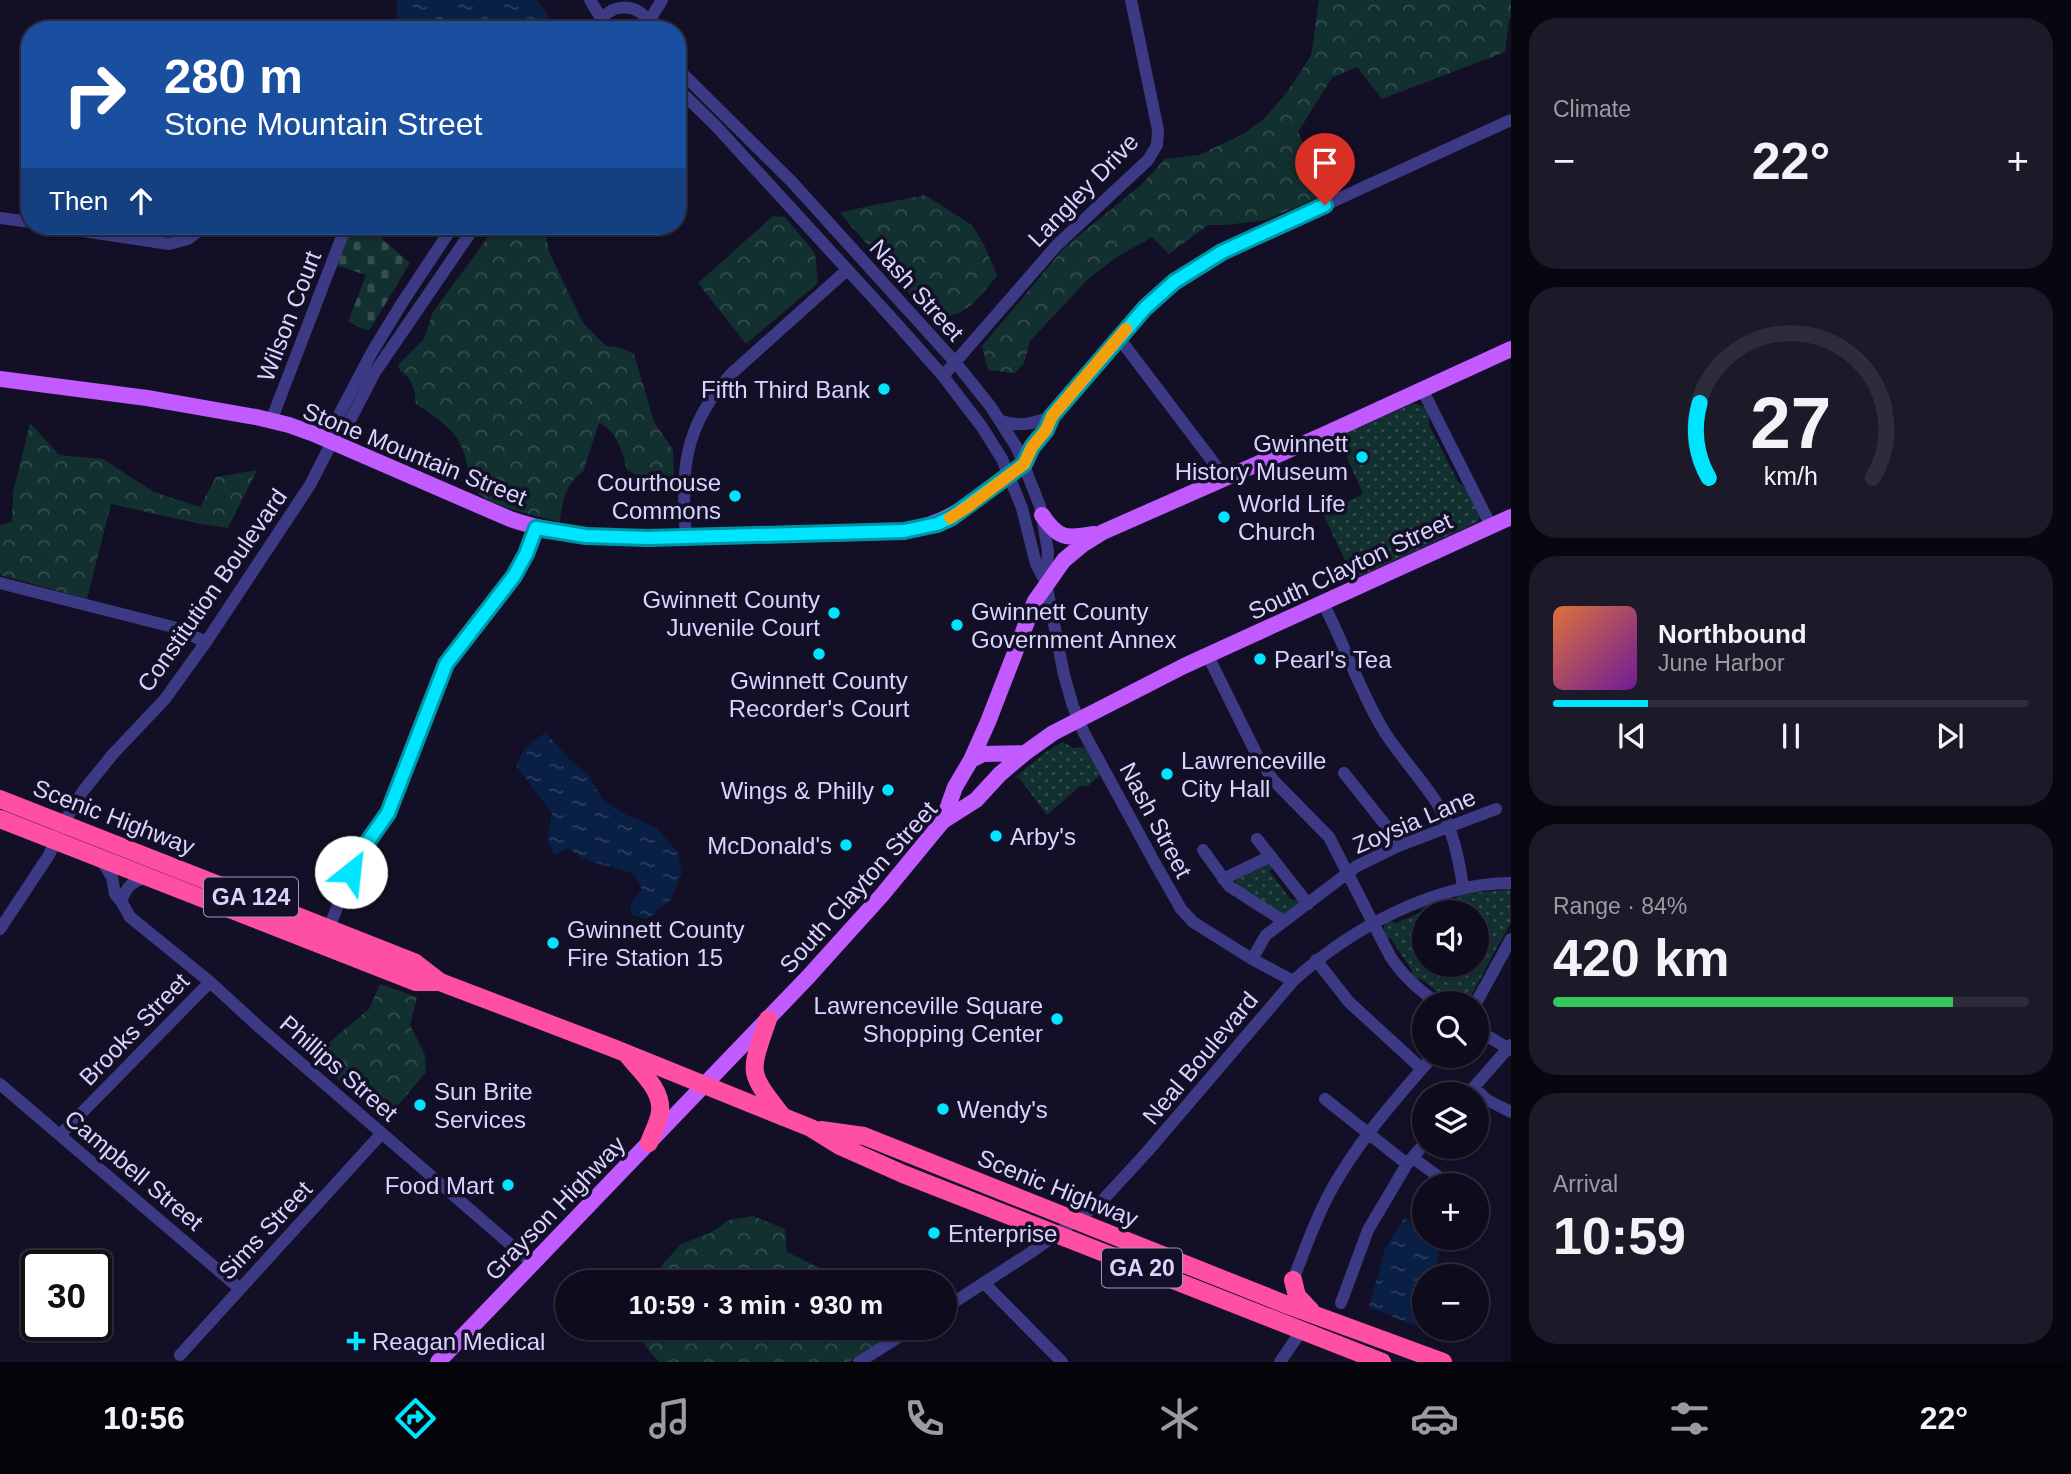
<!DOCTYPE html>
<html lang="en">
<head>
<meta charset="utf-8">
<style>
  body { margin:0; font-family:Arial,sans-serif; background:#1c1929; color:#f1f3f6; height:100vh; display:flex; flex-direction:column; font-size:26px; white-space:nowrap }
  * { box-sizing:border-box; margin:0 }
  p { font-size:23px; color:#9b9ba3 }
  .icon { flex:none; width:38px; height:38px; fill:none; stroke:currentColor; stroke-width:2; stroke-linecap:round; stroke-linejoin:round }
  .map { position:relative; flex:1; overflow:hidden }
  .side { display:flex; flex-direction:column; gap:18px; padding:18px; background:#08060f; width:560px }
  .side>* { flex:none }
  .hud { position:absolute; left:21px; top:21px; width:665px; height:214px; border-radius:28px; box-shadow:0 2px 5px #0004,0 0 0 2px #2e2b3b; background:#1a4fa0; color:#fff; overflow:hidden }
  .tools { position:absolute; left:1412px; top:900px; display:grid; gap:14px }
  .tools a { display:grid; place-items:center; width:77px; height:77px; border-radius:50%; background:#0e0b1c; box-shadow:0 2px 5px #0004,0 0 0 2px #2e2b3b; font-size:35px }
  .speed { position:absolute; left:21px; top:1250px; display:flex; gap:14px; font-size:35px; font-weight:700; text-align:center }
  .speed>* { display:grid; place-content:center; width:91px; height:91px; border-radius:50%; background:#0e0b1c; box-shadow:0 2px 5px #0004,0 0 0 2px #2e2b3b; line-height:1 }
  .speed .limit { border:4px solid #111; border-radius:10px; background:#fff; color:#111 }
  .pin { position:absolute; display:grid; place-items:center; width:60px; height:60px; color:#fff; margin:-72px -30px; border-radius:50% 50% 50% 0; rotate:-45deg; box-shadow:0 0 7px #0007 }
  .pin .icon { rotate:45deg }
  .me { position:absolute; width:77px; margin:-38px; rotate:29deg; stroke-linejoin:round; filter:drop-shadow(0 0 5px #0008) }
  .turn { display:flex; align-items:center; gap:24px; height:147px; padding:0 28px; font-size:32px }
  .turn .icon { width:91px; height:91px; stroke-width:2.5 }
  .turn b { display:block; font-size:49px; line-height:60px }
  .then { display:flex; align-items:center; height:66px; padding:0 28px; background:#0003; gap:14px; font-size:26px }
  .big { font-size:52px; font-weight:600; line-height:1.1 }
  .side .widget { flex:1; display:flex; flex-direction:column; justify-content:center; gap:10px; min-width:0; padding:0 24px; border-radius:28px; background:#1c1929 }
  .side .dial { align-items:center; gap:0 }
  .dial svg { height:182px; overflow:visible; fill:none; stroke:#2e2b3b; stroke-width:7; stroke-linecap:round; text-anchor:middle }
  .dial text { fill:#f1f3f6; stroke:none }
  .song { display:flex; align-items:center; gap:21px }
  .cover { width:84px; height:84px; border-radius:10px; background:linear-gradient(135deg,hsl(20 70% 55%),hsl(280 70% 35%)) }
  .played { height:7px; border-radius:4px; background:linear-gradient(90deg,#00e5ff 20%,#2e2b3b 20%) }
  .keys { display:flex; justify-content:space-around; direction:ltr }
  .heat { display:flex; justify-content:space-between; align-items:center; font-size:38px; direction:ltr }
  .charge { height:10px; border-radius:5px; background:linear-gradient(90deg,#34c759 84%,#2e2b3b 0) }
  .trip { position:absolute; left:555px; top:1270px; width:402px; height:70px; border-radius:35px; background:#0e0b1c; box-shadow:0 2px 5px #0004,0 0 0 2px #2e2b3b; font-weight:600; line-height:70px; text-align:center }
  .dock { display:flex; height:112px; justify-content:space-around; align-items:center; background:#06040b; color:#9b9ba3 }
  .dock .icon { width:49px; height:49px }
  .dock .current { color:#00e5ff }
  .dock b { font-size:32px; color:#f1f3f6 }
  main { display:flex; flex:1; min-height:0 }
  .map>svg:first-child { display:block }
  .grass { fill:url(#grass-dots); fill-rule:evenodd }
  .forest { fill:url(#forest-crowns) }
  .cemetery { fill:url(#cemetery-stones) }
  .water { fill:url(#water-ripples) }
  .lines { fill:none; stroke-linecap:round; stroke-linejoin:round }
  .minor { stroke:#3d3a85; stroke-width:12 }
  .major { stroke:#c25bff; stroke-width:16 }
  .highway { stroke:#ff4fa3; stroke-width:18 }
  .route-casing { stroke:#0095a6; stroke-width:18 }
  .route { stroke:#00e5ff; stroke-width:12 }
  .slow { stroke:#f59e0b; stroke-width:12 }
  .poi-dot { fill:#00e5ff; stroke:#130f26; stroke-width:2.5 }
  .labels { text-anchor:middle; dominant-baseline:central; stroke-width:7; stroke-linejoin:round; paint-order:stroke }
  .shield { fill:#130f26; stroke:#9e99be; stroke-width:2 }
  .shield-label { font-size:23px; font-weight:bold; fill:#d9d4ff }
  .street-label { font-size:24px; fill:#d9d4ff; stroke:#130f26 }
  .poi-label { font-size:24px; fill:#d9d4ff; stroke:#130f26; text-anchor:start }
</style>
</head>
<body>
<main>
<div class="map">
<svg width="1511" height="1362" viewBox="0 0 1511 1362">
  <defs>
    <pattern id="grass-dots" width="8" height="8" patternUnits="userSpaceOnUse" patternTransform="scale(1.75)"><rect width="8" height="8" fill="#12302f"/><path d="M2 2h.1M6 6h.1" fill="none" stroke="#344d4e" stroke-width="1.8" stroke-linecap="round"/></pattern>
    <pattern id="forest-crowns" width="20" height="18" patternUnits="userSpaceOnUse" patternTransform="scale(1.75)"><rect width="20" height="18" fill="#12302f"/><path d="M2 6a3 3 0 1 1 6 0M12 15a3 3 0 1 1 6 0" fill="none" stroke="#344d4e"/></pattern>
    <pattern id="cemetery-stones" width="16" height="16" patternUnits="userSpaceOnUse" patternTransform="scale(1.75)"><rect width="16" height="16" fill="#12302f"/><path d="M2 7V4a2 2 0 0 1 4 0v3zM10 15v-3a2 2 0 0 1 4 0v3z" fill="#344d4e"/></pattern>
    <pattern id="water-ripples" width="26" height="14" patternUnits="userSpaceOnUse" patternTransform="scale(1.75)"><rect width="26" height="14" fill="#0a1f44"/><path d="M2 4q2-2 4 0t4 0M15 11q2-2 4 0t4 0" fill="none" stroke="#2d3f60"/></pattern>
  </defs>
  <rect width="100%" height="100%" fill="#130f26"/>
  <!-- grass -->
  <path class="grass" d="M1414,403l11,4 4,7v11l29,57 7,5 15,28 -2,7 -124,57 -31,-65 40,-20 -25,-57z
    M1063,742l10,6 11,-1 17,27 -13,12h-8l-33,29 -28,-37 -4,-1 35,-28z
    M1270,861l5,6 -6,4 23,30 7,-4 4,7 -18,12 -48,-30 -2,-6z
    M1510,886l1,36 -39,72 1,4 -3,5h-19l-30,-24h-5l-4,-4v-5l-21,-31 -5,-2 -3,-6 2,-7 5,-3 6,2 60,-25 2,-4 49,-4zM1424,912h53v52h-53z"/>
  <!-- forest -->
  <path class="forest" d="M1319,0h192v18l-2,1 -4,33 -123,47 -25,-32 -25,11 -34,54 29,62 -61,26 -40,5h-18l-39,29 -17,-17 -35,20 -28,21 -59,63 -6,22 -9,10 -27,-3 -6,-24 83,-99 76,-62 24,-26 34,-4 44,-21 21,-15 23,-27 24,-36z
    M925,195l47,30 12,20 13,30c-13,18 -29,39 -52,42 -5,1 -12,-1 -17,-2l-88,-102c28,-8 57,-12 85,-18z
    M773,216l12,1 30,36 3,30 -72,61 -48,-61z
    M496,226h48l5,26 34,71 23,23 16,2 12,6 20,68 19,28 1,34 -17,1 -30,-15c-4,-17 -10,-40 -28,-47l-16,49c-18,11 -21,31 -23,50 -20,-5 -61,-14 -77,-25 -15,-10 -14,-33 -21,-49 -9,-21 -27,-31 -46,-44 -2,-15 -2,-24 -16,-33l-2,-6 26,-26 9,-27z
    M30,423l29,32 44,4 51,33 46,15 16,-30 41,-7 -29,58 -32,-5 -85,-19 -24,95 -87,-24v-49l12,-5 1,-28z
    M380,984l37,13 -7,28 15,30 1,17 -42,50 -71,-66 56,-47z
    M753,1216l32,13 2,23 62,31h-197l10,-18 19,-21 29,-11 19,-13z
    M639,1328h264l-54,34h-190c-9,-10 -20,-21 -20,-34z"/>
  <!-- cemetery -->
  <path class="cemetery" d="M350,226h17l43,37 -41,68 -21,-9 18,-47 -30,-10z"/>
  <!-- water -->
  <path class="water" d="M397,0h139l9,10 9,17 -1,3h-156z
    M546,733l25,28 18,15 13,23 23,15 32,14 21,25 4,19 -11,28 -24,19 -15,-4 -2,-10 12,-16 -8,-15 -51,-15 -15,-11 -14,7 -7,-16 5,-26 -36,-47c6,-17 13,-24 30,-33z
    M1405,1217l19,11v9h13l2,15 -5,24h-10v52h5l-3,2 -57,-23 16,-58z"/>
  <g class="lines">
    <!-- minor -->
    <path class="minor" d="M590,0l11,18
      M649,21l13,-21
      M598,30c4,-30 49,-30 52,0
      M677,68l115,114 163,180 36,45 26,41 23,58 8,45 -2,32
      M677,88l38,37 183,200 45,51 39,51 20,32 20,49 14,56 10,19 18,92 9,31 11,27 72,132 25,44 12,13 59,37 41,22
      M0,218l30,4
      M50,226l119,18 19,-5 17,-13
      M1119,338l107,141
      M943,376l114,-131 91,-85 9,-15 1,-15 -27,-130
      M1422,389l69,137
      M271,421l75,-195
      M1001,421c19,6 33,3 51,-5
      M332,442l1,-16 39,-74 30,-49 51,-77
      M1024,464l9,-17 13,-17 6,-14 93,-108 29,-26 48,-30 289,-132
      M686,537c-5,-68 -3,-110 45,-163l116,-104
      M0,583l173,44 33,15
      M1323,603c21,40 35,84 58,123 16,28 40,51 57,79 15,24 21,55 25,82
      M1208,656l49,99 16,25 56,57 61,119c13,20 28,33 47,47
      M1344,773l43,54 9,20
      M1257,839l51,65
      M1203,850l26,36 53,34
      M101,859l11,18 3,17 6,7 9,16 80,65 49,45 274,237
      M1223,879l48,-23
      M121,901c6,-15 11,-20 27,-24
      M329,928l28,-71 31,-44 58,-149 68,-88 12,-22 10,-26
      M0,929l49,-74 14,-31 20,-33 30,-37 52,-55 41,-57 104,-157 22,-43 13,-12 30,-58 100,-146
      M1252,959l14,-24 91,-69 39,-19 100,-38
      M1316,960l33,42 73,67
      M1476,1003l35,-64
      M1477,1030l34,20
      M0,1084l239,204
      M1474,1088l13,12 24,12
      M1468,1094l43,-49
      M1325,1099l82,65
      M60,1135l150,-153
      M1413,1158l37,27
      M1293,1280c11,-28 21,-57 35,-84 28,-53 67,-96 106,-141
      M985,1284l77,78
      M1341,1303l27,-73 39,-66 17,-20
      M945,1308l85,-55 70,-50 47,-51 146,-171c56,-51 140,-98 218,-98
      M180,1355l202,-222
      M859,1362l54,-34
      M1280,1362l22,-32"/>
    <!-- major -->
    <path class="major" d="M0,379l147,19 109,19 33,8 25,9 196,85c75,26 156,19 233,16 54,-1 107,-1 161,-4 55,-9 76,-38 120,-67
      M1042,515c16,24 24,24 52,19
      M971,760l12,-6 42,-1
      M943,821l12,-34 16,-27 17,-38 47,-121 29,-41 18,-15 21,-13 220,-97 188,-86
      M438,1362l370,-385 74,-82 61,-74 33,-21 24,-26 25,-21 28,-20 131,-67 327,-149"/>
    <!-- highway -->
    <path class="highway" d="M0,799l414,163 26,20 173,66 198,80 29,18 63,28 479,188
      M0,819l416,163h24
      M768,1019c-19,56 -21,51 15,98
      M628,1056c12,15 35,34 32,56 -1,10 -8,22 -11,31
      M821,1130l43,6 421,168 158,58
      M1293,1280l4,16 14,15"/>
  </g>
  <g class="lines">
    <defs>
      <path id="route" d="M351,872l6,-15 31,-44 58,-149 68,-88 12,-22 10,-26 50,8 62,2 256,-7 33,-7 15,-7 72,-53 8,-17 14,-17 6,-14 93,-108 29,-26 48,-30 103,-47"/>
    </defs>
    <!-- route casing -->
    <use href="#route" class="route-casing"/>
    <!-- route -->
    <use href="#route" class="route"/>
    <!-- slow -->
    <path class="slow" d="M950,518l16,-10 58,-44 8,-17 14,-17 6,-14 74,-87"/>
  </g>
  <!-- markers -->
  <g class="poi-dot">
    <circle cx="884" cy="389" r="7"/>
    <circle cx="1362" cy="457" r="7"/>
    <circle cx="735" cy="496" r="7"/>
    <circle cx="1224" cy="517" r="7"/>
    <circle cx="834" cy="613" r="7"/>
    <circle cx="957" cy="625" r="7"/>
    <circle cx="819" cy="654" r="7"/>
    <circle cx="1260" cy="659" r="7"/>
    <circle cx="1167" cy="774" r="7"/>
    <circle cx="888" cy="790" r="7"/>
    <circle cx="996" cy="836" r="7"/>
    <circle cx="846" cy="845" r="7"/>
    <circle cx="553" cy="943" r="7"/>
    <circle cx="1057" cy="1019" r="7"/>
    <circle cx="420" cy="1105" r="7"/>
    <circle cx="943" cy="1109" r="7"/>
    <circle cx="508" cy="1185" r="7"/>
    <circle cx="934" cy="1233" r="7"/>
    <path d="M352.5 1330.5h7v7h7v7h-7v7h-7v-7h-7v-7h7z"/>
  </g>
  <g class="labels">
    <!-- shield labels -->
    <g class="shield">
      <rect x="204" y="877.5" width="94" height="39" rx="5"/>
      <rect x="1102" y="1248.5" width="80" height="39" rx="5"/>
    </g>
    <g class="shield-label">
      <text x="251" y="897">GA 124</text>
      <text x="1142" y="1268">GA 20</text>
    </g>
    <!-- street labels -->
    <g class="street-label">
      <text transform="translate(1083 190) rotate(-46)">Langley Drive</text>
      <text transform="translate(917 290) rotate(48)">Nash Street</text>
      <text transform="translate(289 316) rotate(-69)">Wilson Court</text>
      <text transform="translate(415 454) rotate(22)">Stone Mountain Street</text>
      <text transform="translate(1350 566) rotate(-25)">South Clayton Street</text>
      <text transform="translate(212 590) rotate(-55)">Constitution Boulevard</text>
      <text transform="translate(114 817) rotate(21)">Scenic Highway</text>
      <text transform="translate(1156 820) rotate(62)">Nash Street</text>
      <text transform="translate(1414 821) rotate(-23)">Zoysia Lane</text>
      <text transform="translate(858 887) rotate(-48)">South Clayton Street</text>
      <text transform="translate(134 1029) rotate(-46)">Brooks Street</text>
      <text transform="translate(1200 1058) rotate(-50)">Neal Boulevard</text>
      <text transform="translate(339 1068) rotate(41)">Phillips Street</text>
      <text transform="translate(134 1170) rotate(40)">Campbell Street</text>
      <text transform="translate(1058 1188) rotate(22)">Scenic Highway</text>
      <text transform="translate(555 1208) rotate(-46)">Grayson Highway</text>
      <text transform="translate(265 1230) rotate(-47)">Sims Street</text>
    </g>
    <!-- poi labels -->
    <g class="poi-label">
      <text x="870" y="389" text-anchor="end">Fifth Third Bank</text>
      <text x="1348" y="443" text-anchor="end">Gwinnett<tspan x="1348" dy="28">History Museum</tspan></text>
      <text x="721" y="482" text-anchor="end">Courthouse<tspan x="721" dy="28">Commons</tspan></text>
      <text x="1238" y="503">World Life<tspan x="1238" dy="28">Church</tspan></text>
      <text x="820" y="599" text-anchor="end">Gwinnett County<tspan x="820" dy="28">Juvenile Court</tspan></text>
      <text x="971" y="611">Gwinnett County<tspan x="971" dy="28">Government Annex</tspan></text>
      <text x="1274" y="659">Pearl's Tea</text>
      <text x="819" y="680" text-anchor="middle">Gwinnett County<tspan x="819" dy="28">Recorder's Court</tspan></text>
      <text x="1181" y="760">Lawrenceville<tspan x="1181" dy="28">City Hall</tspan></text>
      <text x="874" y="790" text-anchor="end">Wings &amp; Philly</text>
      <text x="1010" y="836">Arby's</text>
      <text x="832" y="845" text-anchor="end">McDonald's</text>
      <text x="567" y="929">Gwinnett County<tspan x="567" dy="28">Fire Station 15</tspan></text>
      <text x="1043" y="1005" text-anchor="end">Lawrenceville Square<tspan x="1043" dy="28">Shopping Center</tspan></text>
      <text x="434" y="1091">Sun Brite<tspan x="434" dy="28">Services</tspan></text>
      <text x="957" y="1109">Wendy's</text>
      <text x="494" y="1185" text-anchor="end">Food Mart</text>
      <text x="948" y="1233">Enterprise</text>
      <text x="372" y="1341">Reagan Medical</text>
    </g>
  </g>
</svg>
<div class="tools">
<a><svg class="icon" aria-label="sound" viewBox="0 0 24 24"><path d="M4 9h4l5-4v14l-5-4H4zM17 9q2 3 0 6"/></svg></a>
<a><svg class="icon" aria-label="search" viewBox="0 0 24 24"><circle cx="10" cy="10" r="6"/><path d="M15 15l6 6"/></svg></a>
<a><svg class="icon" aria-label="layers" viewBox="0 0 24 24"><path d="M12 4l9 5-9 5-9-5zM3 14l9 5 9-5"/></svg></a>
<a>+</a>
<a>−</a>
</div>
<div class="speed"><div class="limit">30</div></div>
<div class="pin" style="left:1325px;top:205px;background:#d93025"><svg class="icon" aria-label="arrive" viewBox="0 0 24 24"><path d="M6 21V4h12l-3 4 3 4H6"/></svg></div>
<svg class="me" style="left:351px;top:872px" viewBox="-20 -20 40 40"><circle r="19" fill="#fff"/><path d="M0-13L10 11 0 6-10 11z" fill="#00e5ff"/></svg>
<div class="trip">10:59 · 3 min · 930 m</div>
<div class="hud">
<div class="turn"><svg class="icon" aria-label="right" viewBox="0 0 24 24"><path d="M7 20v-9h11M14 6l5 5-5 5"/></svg><div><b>280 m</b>Stone Mountain Street</div></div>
<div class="then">Then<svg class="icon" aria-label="ahead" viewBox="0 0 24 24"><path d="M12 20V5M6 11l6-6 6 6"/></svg></div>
</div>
</div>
<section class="side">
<div class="widget"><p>Climate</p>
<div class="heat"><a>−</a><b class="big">22°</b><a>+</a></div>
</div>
<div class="widget dial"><svg viewBox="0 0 100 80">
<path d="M14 69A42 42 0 1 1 86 69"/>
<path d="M14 69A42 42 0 0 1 10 36" stroke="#00e5ff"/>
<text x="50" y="56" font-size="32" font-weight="700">27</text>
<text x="50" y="72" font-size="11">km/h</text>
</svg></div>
<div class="widget">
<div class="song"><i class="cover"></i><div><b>Northbound</b><p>June Harbor</p></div></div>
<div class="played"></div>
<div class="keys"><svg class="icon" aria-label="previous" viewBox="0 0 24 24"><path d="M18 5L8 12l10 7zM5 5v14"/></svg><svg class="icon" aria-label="pause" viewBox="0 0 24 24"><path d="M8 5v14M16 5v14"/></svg><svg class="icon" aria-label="next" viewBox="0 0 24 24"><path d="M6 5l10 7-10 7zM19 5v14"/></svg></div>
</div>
<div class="widget"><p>Range · 84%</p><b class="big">420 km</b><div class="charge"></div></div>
<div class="widget"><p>Arrival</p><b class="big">10:59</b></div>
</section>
</main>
<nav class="dock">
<b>10:56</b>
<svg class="icon current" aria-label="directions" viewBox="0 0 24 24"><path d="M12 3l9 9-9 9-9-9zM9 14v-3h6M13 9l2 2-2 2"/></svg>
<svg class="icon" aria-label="music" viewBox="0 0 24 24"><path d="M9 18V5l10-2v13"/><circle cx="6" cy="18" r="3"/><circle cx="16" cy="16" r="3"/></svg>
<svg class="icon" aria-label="phone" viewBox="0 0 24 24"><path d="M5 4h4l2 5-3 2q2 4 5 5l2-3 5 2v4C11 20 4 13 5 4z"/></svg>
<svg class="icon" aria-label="climate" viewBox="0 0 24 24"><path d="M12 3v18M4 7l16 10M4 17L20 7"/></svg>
<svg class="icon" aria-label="car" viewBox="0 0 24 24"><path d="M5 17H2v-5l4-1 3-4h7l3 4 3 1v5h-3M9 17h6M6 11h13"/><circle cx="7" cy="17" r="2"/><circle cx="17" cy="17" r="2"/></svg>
<svg class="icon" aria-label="filters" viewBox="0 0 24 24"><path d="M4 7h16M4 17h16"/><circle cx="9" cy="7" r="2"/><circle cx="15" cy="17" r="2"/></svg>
<b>22°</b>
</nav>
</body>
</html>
